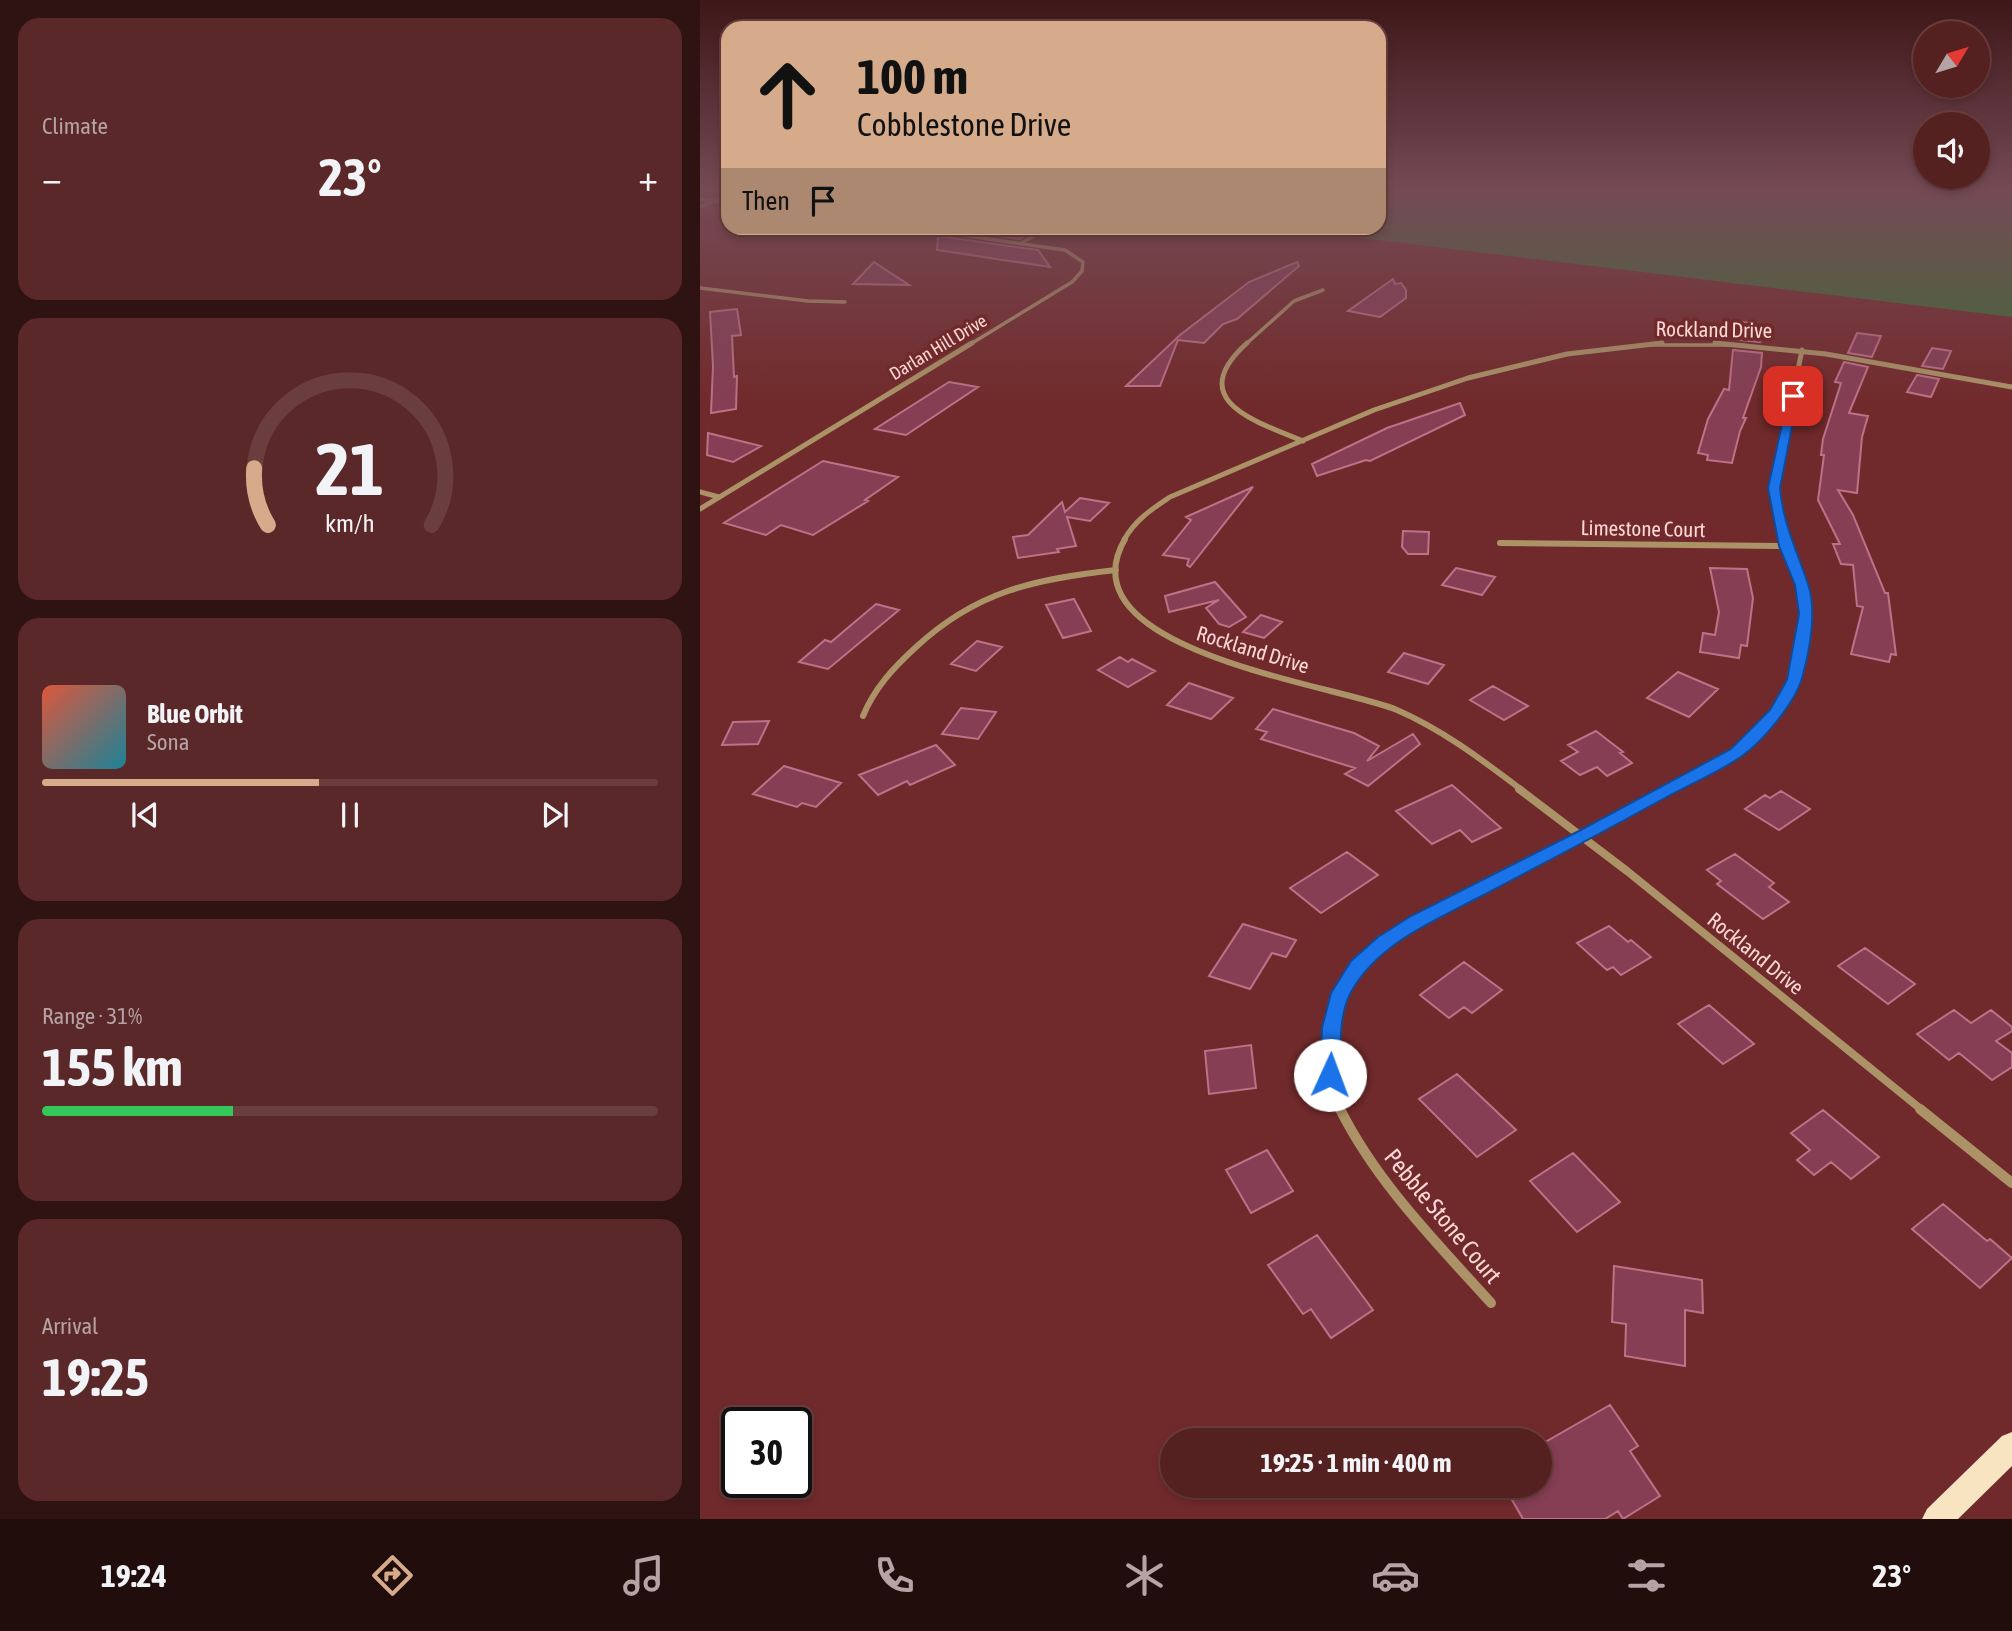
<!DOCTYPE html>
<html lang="en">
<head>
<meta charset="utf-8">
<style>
  body { margin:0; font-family:"Asap Condensed",sans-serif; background:#5b2829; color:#f1f3f6; height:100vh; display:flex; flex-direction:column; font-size:26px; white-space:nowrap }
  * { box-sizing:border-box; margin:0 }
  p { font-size:23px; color:#b6a3a5 }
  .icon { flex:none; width:38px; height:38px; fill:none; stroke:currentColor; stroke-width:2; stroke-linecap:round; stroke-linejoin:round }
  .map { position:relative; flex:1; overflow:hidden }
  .panel { display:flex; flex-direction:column; gap:18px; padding:18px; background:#2f1212; width:700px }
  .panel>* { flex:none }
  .hud { position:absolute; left:21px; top:21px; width:665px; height:214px; border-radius:21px; box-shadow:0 4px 10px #0003,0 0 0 2px #6b3e3e; background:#d6ab8b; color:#111; overflow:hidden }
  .needle { width:46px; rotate:52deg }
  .fabs { position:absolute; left:1213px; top:21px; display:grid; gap:14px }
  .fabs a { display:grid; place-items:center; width:77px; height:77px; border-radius:50%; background:#552020; box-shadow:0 4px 10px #0003,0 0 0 2px #6b3e3e; font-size:35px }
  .speed { position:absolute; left:21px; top:1407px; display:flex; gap:14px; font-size:35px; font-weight:700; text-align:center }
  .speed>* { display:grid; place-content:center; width:91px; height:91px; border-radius:50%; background:#552020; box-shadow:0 4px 10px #0003,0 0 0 2px #6b3e3e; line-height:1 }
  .speed .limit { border:4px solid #111; border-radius:10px; background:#fff; color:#111 }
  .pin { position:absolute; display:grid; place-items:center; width:60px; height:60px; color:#fff; margin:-30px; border-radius:14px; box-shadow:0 4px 10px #0006 }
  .me { position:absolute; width:77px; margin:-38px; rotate:2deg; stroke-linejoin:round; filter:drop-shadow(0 0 5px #0008) }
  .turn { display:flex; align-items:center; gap:24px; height:147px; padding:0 21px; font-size:32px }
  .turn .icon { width:91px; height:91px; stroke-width:2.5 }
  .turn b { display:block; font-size:49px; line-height:60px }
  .then { display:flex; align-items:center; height:66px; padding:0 21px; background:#0003; gap:14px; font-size:26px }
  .big { font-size:52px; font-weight:700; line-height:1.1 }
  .panel .widget { flex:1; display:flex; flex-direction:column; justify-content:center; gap:10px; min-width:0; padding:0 24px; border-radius:21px; background:#5b2829 }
  .panel .dial { align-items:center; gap:0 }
  .dial svg { height:182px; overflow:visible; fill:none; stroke:#6b3e3e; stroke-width:7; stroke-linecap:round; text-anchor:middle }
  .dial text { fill:#f1f3f6; stroke:none }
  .song { display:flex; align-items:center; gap:21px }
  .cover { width:84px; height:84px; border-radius:10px; background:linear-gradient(135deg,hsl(10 70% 55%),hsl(190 70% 35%)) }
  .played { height:7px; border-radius:4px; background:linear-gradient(90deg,#d6ab8b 45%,#6b3e3e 45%) }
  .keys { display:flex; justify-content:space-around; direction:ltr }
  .heat { display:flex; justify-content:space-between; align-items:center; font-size:38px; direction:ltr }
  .charge { height:10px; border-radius:5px; background:linear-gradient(90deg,#34c759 31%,#6b3e3e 0) }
  .trip { position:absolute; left:460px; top:1428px; width:392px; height:70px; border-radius:35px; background:#552020; box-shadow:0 4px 10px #0003,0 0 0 2px #6b3e3e; font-weight:700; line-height:70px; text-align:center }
  .dock { display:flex; height:112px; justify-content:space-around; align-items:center; background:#220d0d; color:#b6a3a5 }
  .dock .icon { width:49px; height:49px }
  .dock .active { color:#d6ab8b }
  .dock b { font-size:32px; color:#f1f3f6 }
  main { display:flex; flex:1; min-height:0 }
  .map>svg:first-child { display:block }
  .green { fill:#3b6d36 }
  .building { fill:#853e54; stroke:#be7187; stroke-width:2 }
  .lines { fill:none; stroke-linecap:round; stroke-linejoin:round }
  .street-far4 { stroke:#ab9367; stroke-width:3.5 }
  .street-far3 { stroke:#ab9367; stroke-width:5 }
  .street-far2 { stroke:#ab9367; stroke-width:6 }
  .street-far1 { stroke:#ab9367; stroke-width:8 }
  .street { stroke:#ab9367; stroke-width:10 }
  .primary { fill:#f8e4c1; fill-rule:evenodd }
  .route { fill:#1a73e8; stroke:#114b97; stroke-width:2 }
  .labels { text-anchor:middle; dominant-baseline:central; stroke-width:7; stroke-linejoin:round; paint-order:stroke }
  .far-street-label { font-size:18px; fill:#fcd8d6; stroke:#712a2b }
  .street-label { font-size:21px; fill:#fcd8d6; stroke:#712a2b }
  .near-street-label { font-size:24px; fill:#fcd8d6; stroke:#712a2b }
</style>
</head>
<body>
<main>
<section class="panel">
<div class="widget"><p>Climate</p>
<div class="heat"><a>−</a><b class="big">23°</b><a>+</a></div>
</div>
<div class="widget dial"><svg viewBox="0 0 100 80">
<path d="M14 69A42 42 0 1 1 86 69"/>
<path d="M14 69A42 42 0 0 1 8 44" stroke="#d6ab8b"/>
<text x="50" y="56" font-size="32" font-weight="700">21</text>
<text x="50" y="72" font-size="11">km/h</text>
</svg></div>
<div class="widget">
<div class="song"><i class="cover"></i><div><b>Blue Orbit</b><p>Sona</p></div></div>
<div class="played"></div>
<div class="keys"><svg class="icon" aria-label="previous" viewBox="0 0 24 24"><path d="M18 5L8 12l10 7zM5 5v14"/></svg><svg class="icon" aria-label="pause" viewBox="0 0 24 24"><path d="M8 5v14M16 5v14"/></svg><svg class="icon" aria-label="next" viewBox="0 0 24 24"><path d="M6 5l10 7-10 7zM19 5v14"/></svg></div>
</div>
<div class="widget"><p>Range · 31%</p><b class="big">155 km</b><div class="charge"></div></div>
<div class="widget"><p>Arrival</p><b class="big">19:25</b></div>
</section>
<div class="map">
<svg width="1312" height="1519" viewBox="0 0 1312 1519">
  <rect width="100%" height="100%" fill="#712a2b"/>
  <!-- green -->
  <path class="green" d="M679,191h633v126l-709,-86 4,-3h72z"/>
  <!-- building -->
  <path class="building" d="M240,228h80l6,7 -6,4z
    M238,236l100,14 12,17 -113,-17z
    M174,262l35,23 -56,-1z
    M597,262l2,4 -62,53 -14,5 -19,19 -26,-3 -18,46h-34l54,-51 69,-53z
    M693,279l2,5 6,-1 5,7v8l-26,19 -32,-6z
    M37,309l4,26 -9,1 2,41 3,-1 -1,33 -25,4 2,-47 -3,-54z
    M1028,321l27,2 5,19 -28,-3z
    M1157,333l24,3 -9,21 -24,-4z
    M1232,348l19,3 -8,18 -21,-3z
    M1033,350l29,3 -1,14 -18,51h3l-6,13 -8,32 -25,-3 1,-5 -10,-2 10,-34 16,-30 5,1z
    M1144,362l24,5 -19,46 19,3 -6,21 -5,56 -19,-3 15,25 32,78h3l8,62 -5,-1 -2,8 -38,-8 12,-47 -6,-1 -4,-41 -12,-1 -8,-20h7l-22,-44 6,-45h-3l2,-16 18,-56 -6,-1z
    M1217,375l22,4 -8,18 -24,-5z
    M249,382l29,5 -72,48 -31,-6z
    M760,403l5,12 -95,46 -4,-1 -49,16 -5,-12 75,-36z
    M8,433l53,13 -28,16 -26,-7z
    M123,461l75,16 -33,23 3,1 -55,34 -32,-10 -15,10 -42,-12z
    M553,487l-63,80 -3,-2 2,-6 -26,-4 28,-35 -5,-3z
    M380,498l29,5 -19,18 -23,-4 9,29 -19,3 2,3 -41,6 -5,-21 15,-2 34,-33 3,10z
    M703,531l26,1 -1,22h-20l-6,-7z
    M756,568l39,9 -13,18 -40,-10z
    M1010,568l37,1 6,29 -6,48 -6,-1 -2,13 -39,-6 3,-19 12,2 4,-23z
    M515,582l31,35 -17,10 -10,-3 -13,-16 13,-8 -50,12 -4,-16z
    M374,599l17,32 -28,7 -17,-33z
    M176,604l23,6 -71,59 -29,-7 26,-22 6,2z
    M561,615l21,7 -18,16 -21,-6z
    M277,641l25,6 -26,24 -25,-7z
    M704,653l40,12 -16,19 -40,-12z
    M420,657l8,5 4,-3 23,12 -27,16 -30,-17z
    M978,672l40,17 -29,28 -42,-19z
    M489,683l44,15 -22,21 -44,-14z
    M793,686l35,20 -24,14 -34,-20z
    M261,708l35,4 -18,27 -36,-5z
    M573,709l81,24 25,13 -12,15 46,-27 7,10 -52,42 -23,-12 10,-6 -94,-29 6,-7 -11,-3z
    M69,721l-11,23 -36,1 11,-23z
    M896,731l27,21 -3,1 12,10 -25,13 -10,-9 -17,8 -19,-14 17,-9 -10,-7z
    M236,745l19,20 -45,20 -3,-4 -29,14 -19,-20z
    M84,766l57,17 -25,24 -14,-4 -5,4 -44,-13z
    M752,785l49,43 -29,14 -12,-12 -28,14 -36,-33z
    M1081,791l29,18 -31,21 -34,-21 20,-14 5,3z
    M647,852l31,23 -57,38 -31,-25z
    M1035,854l39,29 -5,4 20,15 -26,17 -46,-35 4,-3 -14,-11z
    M543,924l53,16 -10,17 -14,-4 -22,36 -41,-13z
    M909,926l19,16 3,-2 20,17 -30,18 -8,-8 -6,3 -30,-27z
    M1165,948l50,36 -27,20 -50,-38z
    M764,962l38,28 -30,23 -8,-6 -15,11 -29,-23z
    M1009,1005l45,39 -31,20 -45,-40z
    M1254,1010l17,13 20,-13 21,17v4l-16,10 16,12v14l-20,13 -33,-27 -10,7 -32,-26z
    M551,1045l5,43 -47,6 -4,-43z
    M757,1074l59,56 -39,27 -58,-58z
    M1123,1110l56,47 -28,22 -20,-17 -17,13 -17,-15 13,-10 -19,-17z
    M567,1150l26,41 -42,22 -25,-43z
    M873,1153l47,49 -43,30 -47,-51z
    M1243,1204l44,37 3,-2 22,19 -32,30 -68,-59z
    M617,1235l56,75 -42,28 -20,-29 -8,5 -35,-49z
    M914,1266l88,14 1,33 -18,-3v56l-60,-10 1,-32 -14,-2z
    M910,1405l28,41 -8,5 30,45 -37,23 -5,-8 -13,8h-82l-19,-33h36v-41z"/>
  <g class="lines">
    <!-- street-far4 -->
    <path class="street-far4" d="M0,199l28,4
      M0,207l28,-12
      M213,228l152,22 18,12 -1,9 -10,11 -103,63
      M323,242l26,-14
      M0,288l108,13 37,1
      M545,345l49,-44 29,-11
      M940,345h104"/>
    <!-- street-far3 -->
    <path class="street-far3" d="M547,343c-63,57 7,78 56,98
      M1015,343l111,11 186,33
      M0,492l19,5
      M0,509l272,-166
      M424,540c11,-20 28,-31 46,-43l204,-87 94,-32 99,-24 95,-11
      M1084,540l-10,-52 28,-138"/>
    <!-- street-far2 -->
    <path class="street-far2" d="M425,539c-65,112 213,146 272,171 46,20 85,50 125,80
      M800,543l285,3
      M163,716c11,-27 30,-48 52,-68 61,-57 120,-69 201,-78
      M965,790l72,-38 39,-40 19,-32 10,-67 -3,-28 -18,-46"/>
    <!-- street-far1 -->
    <path class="street-far1" d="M819,789l108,82 295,239
      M641,1110c-19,-40 -16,-100 12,-137 34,-44 93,-67 141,-92 58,-31 116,-62 174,-92"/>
    <!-- street -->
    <path class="street" d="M640,1109c37,74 96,133 151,194
      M1220,1109l92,74"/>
    <!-- primary -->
    <path class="primary" d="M1312,1432v34l-54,53h-36l5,-10 75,-73z"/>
  </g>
  <!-- sky -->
  <linearGradient id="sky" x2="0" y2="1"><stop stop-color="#3e1718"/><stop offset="0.47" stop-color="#754a55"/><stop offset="1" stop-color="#754a55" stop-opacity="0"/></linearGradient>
  <rect width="1312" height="404" fill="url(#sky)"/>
  <!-- route -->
  <path class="route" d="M1089,393l9,3 -18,92c3,35 17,63 28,96 9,27 2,66 -6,94 -7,25 -39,63 -60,78 -24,17 -54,29 -79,43 -62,34 -124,67 -187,100 -45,23 -99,46 -125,93 -13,24 -10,57 -11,83l-3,6 -7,2 -7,-2 -3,-6 2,-47 9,-35 20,-32 27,-24 33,-21 166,-84 154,-83 39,-39 17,-30 12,-66 -4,-29 -16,-39 -11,-58z"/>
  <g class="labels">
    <!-- far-street labels -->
    <g class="far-street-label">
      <text transform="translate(238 347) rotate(-31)">Darlan Hill Drive</text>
    </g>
    <!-- street labels -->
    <g class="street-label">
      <text transform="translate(1014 329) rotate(1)">Rockland Drive</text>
      <text transform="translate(943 528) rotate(1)">Limestone Court</text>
      <text transform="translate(553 649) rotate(17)">Rockland Drive</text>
      <text transform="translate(1056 953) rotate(39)">Rockland Drive</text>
    </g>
    <!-- near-street labels -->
    <g class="near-street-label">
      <text transform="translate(743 1216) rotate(50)">Pebble Stone Court</text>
    </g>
  </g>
</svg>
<div class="fabs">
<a><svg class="needle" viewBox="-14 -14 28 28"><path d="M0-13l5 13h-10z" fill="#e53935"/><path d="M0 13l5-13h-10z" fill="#b6a3a5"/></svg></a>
<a><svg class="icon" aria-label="sound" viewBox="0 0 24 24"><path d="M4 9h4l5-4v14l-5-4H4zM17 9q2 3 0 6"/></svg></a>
</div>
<div class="speed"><div class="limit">30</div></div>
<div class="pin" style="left:1093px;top:396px;background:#d93025"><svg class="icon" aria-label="arrive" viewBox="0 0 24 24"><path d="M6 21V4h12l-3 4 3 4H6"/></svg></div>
<svg class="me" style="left:630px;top:1075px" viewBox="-20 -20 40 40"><circle r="19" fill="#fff"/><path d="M0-13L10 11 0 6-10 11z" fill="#1a73e8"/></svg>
<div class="trip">19:25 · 1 min · 400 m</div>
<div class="hud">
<div class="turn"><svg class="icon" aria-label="ahead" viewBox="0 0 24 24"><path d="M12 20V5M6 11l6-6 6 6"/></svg><div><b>100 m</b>Cobblestone Drive</div></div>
<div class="then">Then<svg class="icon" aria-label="arrive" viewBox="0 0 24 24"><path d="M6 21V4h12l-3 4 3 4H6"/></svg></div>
</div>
</div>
</main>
<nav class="dock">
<b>19:24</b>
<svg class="icon active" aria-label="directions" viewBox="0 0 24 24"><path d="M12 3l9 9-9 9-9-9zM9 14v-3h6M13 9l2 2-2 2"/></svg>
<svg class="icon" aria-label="music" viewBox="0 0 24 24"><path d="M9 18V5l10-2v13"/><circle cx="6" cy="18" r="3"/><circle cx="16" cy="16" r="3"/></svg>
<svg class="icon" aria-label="phone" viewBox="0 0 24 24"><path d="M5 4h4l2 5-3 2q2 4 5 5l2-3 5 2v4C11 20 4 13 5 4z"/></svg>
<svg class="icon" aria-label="climate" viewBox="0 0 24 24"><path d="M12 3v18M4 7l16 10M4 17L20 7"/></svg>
<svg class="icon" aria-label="car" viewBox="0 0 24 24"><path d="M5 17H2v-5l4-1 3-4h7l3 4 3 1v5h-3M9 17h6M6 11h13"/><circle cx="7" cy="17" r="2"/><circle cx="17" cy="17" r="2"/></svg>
<svg class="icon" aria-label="filters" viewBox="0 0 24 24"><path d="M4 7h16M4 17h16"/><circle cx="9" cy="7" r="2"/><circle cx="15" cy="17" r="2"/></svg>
<b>23°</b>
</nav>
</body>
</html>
